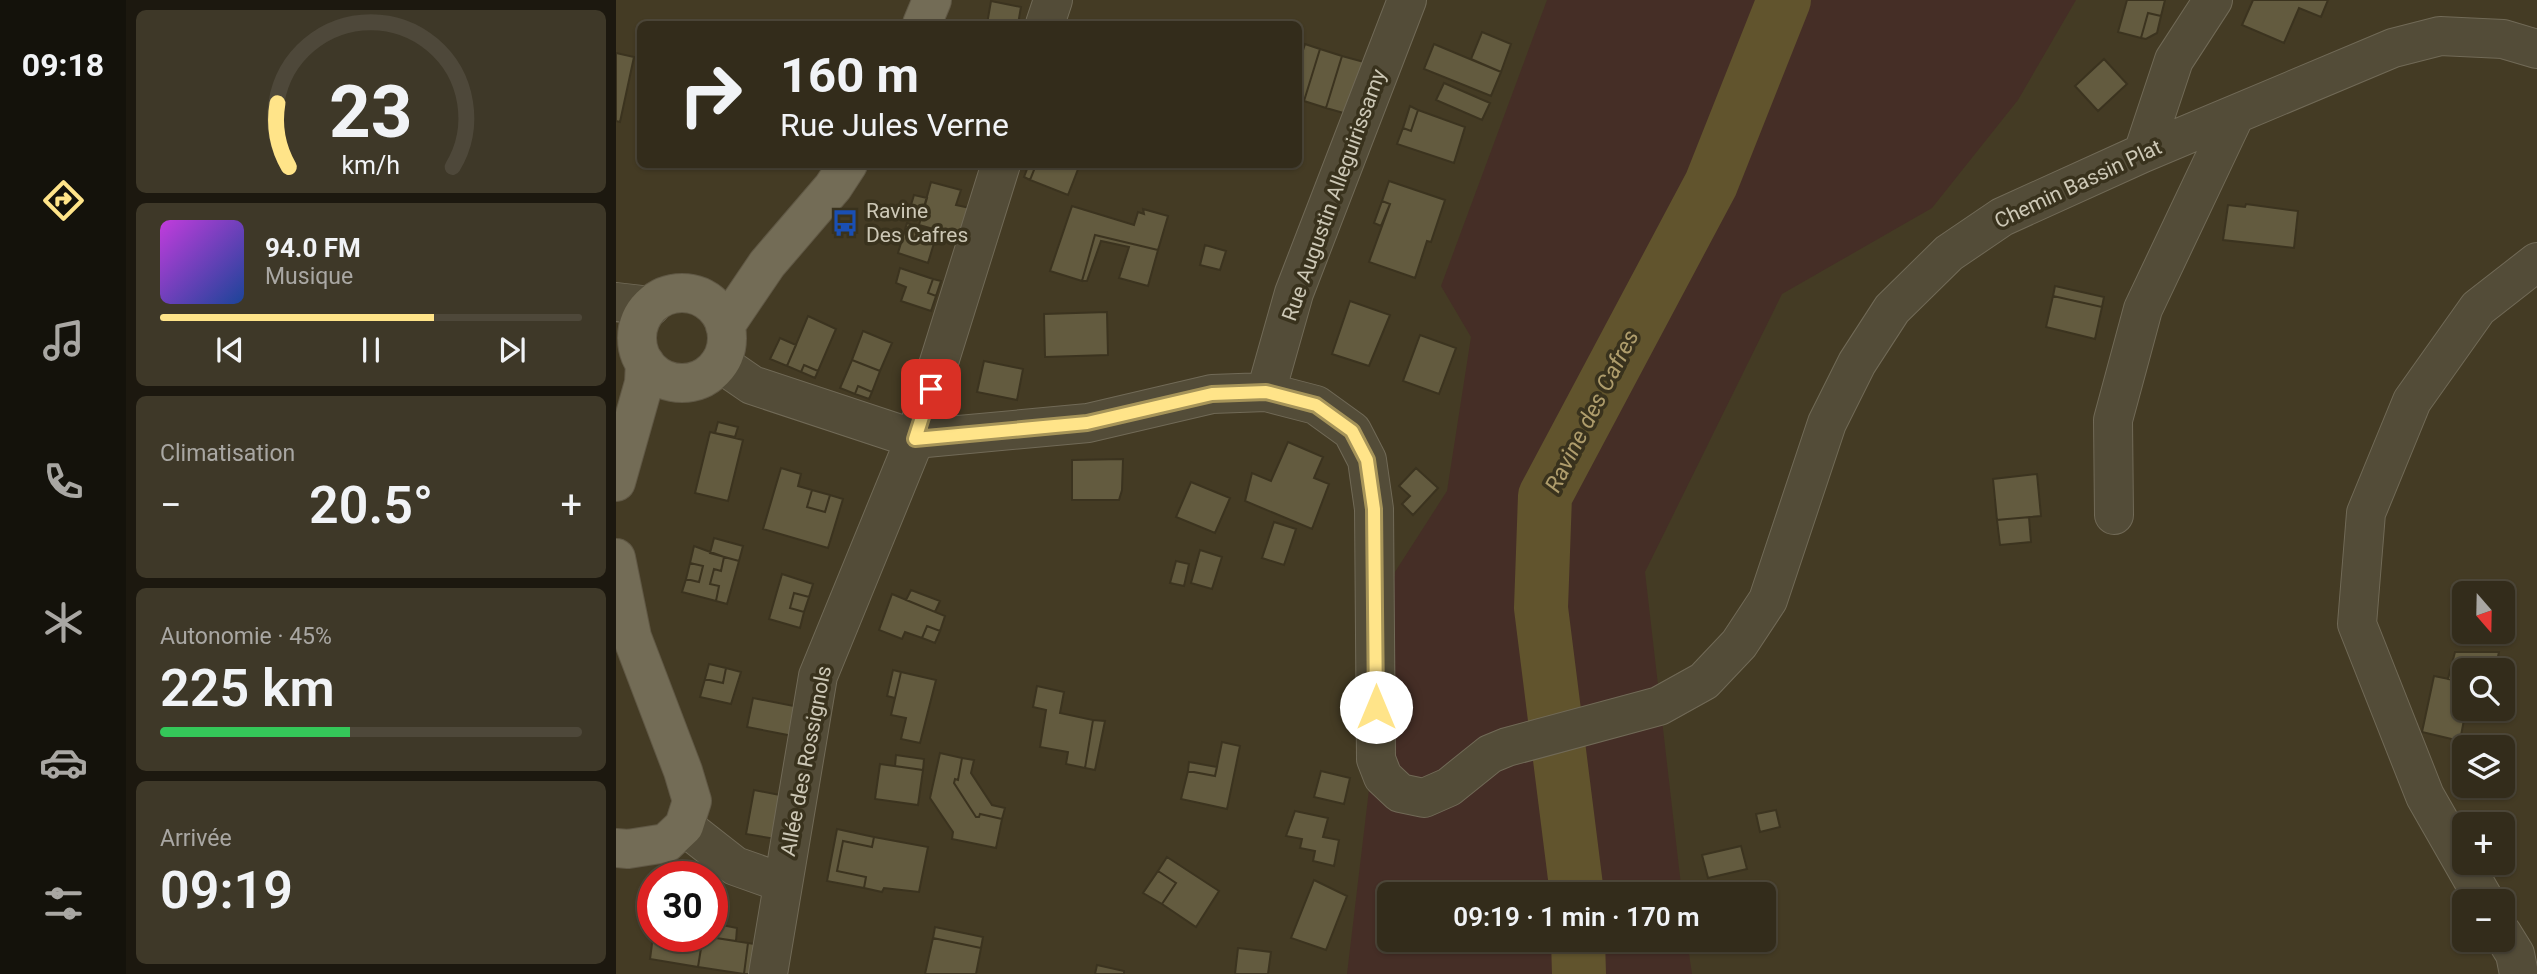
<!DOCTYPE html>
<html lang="fr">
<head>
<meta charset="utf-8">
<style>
  body { margin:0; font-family:Roboto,sans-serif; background:#3e3828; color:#f1f3f6; height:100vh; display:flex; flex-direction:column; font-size:26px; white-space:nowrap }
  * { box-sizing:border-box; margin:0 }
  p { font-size:23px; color:#a9a7a3 }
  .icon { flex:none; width:38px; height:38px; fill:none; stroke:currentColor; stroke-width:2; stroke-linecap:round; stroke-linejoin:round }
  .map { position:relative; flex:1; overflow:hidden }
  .panel { display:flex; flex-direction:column; gap:10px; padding:10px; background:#1c180f; width:490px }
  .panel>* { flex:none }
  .top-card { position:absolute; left:21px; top:21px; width:665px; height:147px; border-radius:10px; box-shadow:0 2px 5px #0004,0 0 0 2px #4e483a; background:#332c1b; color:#f1f3f6; overflow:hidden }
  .needle { width:46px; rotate:160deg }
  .controls { position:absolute; left:1836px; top:581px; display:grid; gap:14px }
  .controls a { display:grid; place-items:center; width:63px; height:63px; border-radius:10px; background:#332c1b; box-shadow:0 2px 5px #0004,0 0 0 2px #4e483a; font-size:35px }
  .speed { position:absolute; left:21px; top:861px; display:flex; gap:14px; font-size:35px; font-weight:700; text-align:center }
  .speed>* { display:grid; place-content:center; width:91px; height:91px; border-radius:50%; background:#332c1b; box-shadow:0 2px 5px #0004,0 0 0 2px #4e483a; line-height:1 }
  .speed .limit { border:10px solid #d22; background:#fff; color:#111 }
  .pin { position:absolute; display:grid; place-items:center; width:60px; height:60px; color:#fff; margin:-30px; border-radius:14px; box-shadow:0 4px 10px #0006 }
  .me { position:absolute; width:77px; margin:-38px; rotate:0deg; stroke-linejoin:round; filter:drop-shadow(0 0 5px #0008) }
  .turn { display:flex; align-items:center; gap:24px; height:147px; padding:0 28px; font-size:32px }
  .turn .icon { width:91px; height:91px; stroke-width:2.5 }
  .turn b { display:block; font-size:49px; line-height:60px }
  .big { font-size:52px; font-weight:600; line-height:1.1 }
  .panel .tile { flex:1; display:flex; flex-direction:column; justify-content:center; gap:10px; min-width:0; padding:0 24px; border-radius:10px; background:#3e3828 }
  .panel .dial { align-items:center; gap:0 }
  .dial svg { height:182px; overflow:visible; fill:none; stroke:#4e483a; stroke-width:7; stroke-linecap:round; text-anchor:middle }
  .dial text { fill:#f1f3f6; stroke:none }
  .song { display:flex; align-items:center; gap:21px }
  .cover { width:84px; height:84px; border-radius:10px; background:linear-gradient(135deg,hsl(290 70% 55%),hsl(220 70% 35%)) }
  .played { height:7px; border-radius:4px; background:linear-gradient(90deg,#ffe489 65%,#4e483a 65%) }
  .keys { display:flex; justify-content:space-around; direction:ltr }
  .heat { display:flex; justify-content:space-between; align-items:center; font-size:38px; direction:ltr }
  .charge { height:10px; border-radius:5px; background:linear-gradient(90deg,#34c759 45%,#4e483a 0) }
  .trip { position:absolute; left:761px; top:882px; width:399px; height:70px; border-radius:10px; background:#332c1b; box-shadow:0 2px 5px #0004,0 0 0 2px #4e483a; font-weight:600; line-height:70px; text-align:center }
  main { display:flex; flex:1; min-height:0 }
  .tabs { display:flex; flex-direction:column; width:126px; justify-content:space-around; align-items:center; background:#14120b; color:#a9a7a3 }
  .tabs .icon { width:49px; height:49px }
  .tabs .current { color:#ffe489 }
  .tabs b { font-size:32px; color:#f1f3f6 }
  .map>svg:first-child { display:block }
  .green { fill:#452e26 }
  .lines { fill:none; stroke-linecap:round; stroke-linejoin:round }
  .river { stroke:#61542d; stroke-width:54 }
  .building { fill:#635b3f; stroke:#3b331f; stroke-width:2 }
  .minor-casing { stroke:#716a57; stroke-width:40 }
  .major-casing { stroke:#605845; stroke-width:40 }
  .minor { stroke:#534c38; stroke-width:38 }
  .major { stroke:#736c56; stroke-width:38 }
  .route-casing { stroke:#a69459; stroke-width:18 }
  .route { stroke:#ffe489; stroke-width:12 }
  .labels { text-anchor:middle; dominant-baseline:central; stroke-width:7; stroke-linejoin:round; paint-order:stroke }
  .street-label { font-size:21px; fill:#cdc8b6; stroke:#39321d }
  .poi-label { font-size:21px; fill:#cdc8b6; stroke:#39321d; text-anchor:start }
  .water-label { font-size:23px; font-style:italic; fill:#af9d6c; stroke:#39321d }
</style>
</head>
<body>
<main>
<nav class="tabs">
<b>09:18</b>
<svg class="icon current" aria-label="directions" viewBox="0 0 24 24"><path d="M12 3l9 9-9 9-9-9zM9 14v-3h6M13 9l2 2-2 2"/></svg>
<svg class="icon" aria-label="music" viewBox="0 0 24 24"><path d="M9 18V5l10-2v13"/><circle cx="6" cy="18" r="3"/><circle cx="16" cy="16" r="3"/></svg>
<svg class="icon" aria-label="phone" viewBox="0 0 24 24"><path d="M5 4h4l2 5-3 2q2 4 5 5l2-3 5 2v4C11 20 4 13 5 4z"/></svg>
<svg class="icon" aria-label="climate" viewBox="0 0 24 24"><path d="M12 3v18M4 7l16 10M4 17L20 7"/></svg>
<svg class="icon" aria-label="car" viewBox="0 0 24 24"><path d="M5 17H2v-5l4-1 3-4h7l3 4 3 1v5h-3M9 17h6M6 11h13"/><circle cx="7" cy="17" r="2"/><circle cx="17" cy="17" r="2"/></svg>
<svg class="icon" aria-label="filters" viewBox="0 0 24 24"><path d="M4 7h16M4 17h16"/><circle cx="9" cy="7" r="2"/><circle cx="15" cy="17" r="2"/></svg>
</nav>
<section class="panel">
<div class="tile dial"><svg viewBox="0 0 100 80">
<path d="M14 69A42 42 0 1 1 86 69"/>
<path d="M14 69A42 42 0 0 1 9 41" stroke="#ffe489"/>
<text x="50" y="56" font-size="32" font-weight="700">23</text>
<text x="50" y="72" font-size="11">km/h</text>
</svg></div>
<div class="tile">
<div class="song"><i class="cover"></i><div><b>94.0 FM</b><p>Musique</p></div></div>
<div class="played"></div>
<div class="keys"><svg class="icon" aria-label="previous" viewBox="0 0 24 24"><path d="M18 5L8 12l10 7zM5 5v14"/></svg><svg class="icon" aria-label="pause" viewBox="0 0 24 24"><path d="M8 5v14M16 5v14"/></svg><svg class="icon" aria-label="next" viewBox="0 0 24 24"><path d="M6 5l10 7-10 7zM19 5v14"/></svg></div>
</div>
<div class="tile"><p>Climatisation</p>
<div class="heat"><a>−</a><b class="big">20.5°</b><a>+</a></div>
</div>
<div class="tile"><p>Autonomie · 45%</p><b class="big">225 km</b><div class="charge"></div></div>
<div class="tile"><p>Arrivée</p><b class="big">09:19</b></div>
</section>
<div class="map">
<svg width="1921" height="974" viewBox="0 0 1921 974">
  <rect width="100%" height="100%" fill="#443b24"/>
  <!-- green -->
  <path class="green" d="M931,0h529l-58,100 -86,108 -150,86 -137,278 37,322h-292v46h297l5,34h-345l48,-402 52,-81 24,-154 -30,-51z"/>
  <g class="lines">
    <!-- river -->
    <path class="river" d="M961,894l-36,-286 4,-112 166,-312 73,-184
      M962,940l1,34"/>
  </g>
  <!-- building -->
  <path class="building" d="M1511,0h38l-4,16 -13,-3 -7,25 -23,-6z
    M1637,0h75l-7,17 -22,-9 -15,35 -42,-18z
    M375,1l30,6 -3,17h-31z
    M1532,13l13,3 -4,17 -11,6 -5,-1z
    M866,32l29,12 -10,28 -30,-13z
    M689,44l15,5 -16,52 -6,-2v-33z
    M818,44l67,28 -10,24 -67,-27z
    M704,49l22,7 -16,52 -22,-7z
    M0,53l18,4 -14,65 -4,-1z
    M726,56l22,6 -17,52 -21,-6z
    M1488,59l23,25 -29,27 -23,-25z
    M828,83l46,20 -8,17 -46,-20z
    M794,106l8,4 -7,21 -8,-3z
    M802,110l47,17 -11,36 -57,-19 6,-16 8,3z
    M413,164h13v3l-6,-2 -6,15 -6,-3z
    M426,164h38l-12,31 -38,-15 6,-15 6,2z
    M773,181l56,19 -14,42 -4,-1 -12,37 -46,-16 21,-58 -8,-3z
    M315,182l30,8 -5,15 14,3 -8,29 -43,-12z
    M298,195l13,3 -6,21 -13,-4z
    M766,201l8,3 -9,22 -7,-3z
    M1630,204l52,7 -4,37 -71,-8 5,-35 17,2z
    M456,206l62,19 4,-13 6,2 -1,-5 25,7 -10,34 -63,-15 -13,46 -32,-10z
    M291,223l30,10 -9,30 -30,-10z
    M479,235l63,15 -10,36 -29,-8 10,-31 -28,-6 -14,40h-5z
    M589,245l21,6 -6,19 -20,-5z
    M284,268l33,11 -5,14 8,3 -5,15 -30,-10 5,-14 -10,-4z
    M317,279l8,2 -5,15 -8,-3z
    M1439,286l49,11 -2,10 -49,-11z
    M1437,296l49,11 -7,32 -49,-12z
    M734,301l40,14 -21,51 -37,-12z
    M491,312l1,43 -63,2 -1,-43z
    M192,316l28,13 -18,42 -14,-6 -3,7 -14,-6z
    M247,331l29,12 -12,28 -28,-11z
    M804,335l36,13 -17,46 -36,-13z
    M164,338l16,7 -9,21 -17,-7z
    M236,360l28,11 -8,21 -14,-6 -3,8 -15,-6z
    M368,361l39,8 -6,31 -40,-8z
    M188,365l14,6 -3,7 -14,-6z
    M242,386l14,6 -3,7 -14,-5z
    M102,422l20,5 -3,10 -20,-4z
    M94,432l33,8 -15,61 -33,-8z
    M672,442l35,15 -9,21 15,6 -17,45 -67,-28 7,-28 19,8z
    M507,459l-1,31 -3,10h-47v-40z
    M165,468l20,6 -3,12 14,4 -5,17 18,5 5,-17 13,4 -15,49 -65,-19z
    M800,468l22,20 -25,27 -11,-11 8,-8 -11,-10z
    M1421,474l4,42 -44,4 -4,-41z
    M575,482l39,16 -15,35 -39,-16z
    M196,490l18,5 -5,17 -18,-5z
    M1413,517l2,25 -31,3 -3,-25z
    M658,522l22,7 -12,36 -22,-7z
    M98,538l29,8 -4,15 -29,-8z
    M78,546l30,11 -3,14 -7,-2 -4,15 9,2 -3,15 -34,-9 4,-13 13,3 4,-16 -13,-3z
    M584,550l22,7 -10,32 -21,-6z
    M108,557l15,4 -12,43 -11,-3 3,-15 -9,-2 4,-15 7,2z
    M560,561l13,3 -5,22 -14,-3z
    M74,563l13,3 -4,16 -13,-3z
    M166,574l31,10 -4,13 -15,-4 -4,15 14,4 -4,16 -31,-9z
    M295,590l29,11 -5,11 -29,-12z
    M178,593l15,4 -5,15 -14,-4z
    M276,594l53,22 -5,15 -13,-5 -5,12 -17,-6 -3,7 -23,-9z
    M311,626l13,5 -5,12 -13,-5z
    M1839,652h44l-4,18h-31v12l-16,-3z
    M93,664l17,4 -3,15 -18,-4z
    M110,668l15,4 -10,32 -31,-7 5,-18 18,4z
    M277,670l8,2 -6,26 -8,-2z
    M285,672l35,8 -16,63 -19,-4 5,-21 -15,-3z
    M1818,676l30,6v27h2l-6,32 -38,-9z
    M421,686l27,6 -4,21 33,7 -8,48 -19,-4 2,-12 -28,-5 6,-37 -13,-3z
    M137,698l46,9 -6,29 -46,-9z
    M1850,709h21l-3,12 -20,-4z
    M477,720l12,1 -10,49 -10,-2z
    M606,742l18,4 -13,63 -46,-10 7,-28 27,5z
    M324,753l22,5 -4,22 -3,-1 -1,4 22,34h3l1,-3 22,5 -6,29 -44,-9 1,-7 -23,-34z
    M280,755l28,4 -1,11 -28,-4z
    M346,758l12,2 -3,13 21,32 13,3 -3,11 -22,-5 -1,3h-3l-22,-34 1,-4 3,1z
    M573,762l28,5 -2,9 -27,-5z
    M264,764l43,6 -5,35 -43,-6z
    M705,771l29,7 -6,26 -30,-7z
    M138,790l31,6 -9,43 -30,-5z
    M1160,810l4,17 -20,5 -4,-18z
    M679,811l33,7 -5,19 16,3 -5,26 -21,-5 2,-10 -15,-3 2,-9 -16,-3z
    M221,829l37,8 -2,10 -29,-6 -6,30 29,6 -2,11 -37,-7z
    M258,837l54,10 -9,45 -35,-4 -2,4 -18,-4 2,-11 -29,-6 6,-30 29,6z
    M1125,846l6,23 -39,9 -6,-23z
    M551,857l52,34 -23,36 -34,-23 14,-21 -18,-12z
    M542,871l18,12 -14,21 -19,-11z
    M698,880l33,16 -21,54 -35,-12z
    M96,923l25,5 -1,13 -33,-5h9z
    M319,927l48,10 -2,11 -48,-10z
    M37,936h50l-5,31 -48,-8z
    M87,936l45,7 -4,31 -46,-7z
    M317,938l48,10 -5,26h-51z
    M132,943l13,2 -5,29h-12z
    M622,948l33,4 -3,22h-33z
    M481,965l27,6v3h-29z"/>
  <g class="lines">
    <defs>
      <path id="minor" d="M429,24l8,-24
        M1527,153l31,-93 39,-60
        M0,302l35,4
        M104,363l32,22 163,54 173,-16 124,-29 54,-2 50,13 36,26 15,29 7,49 2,250 7,18 17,16 24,5 25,-11 41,-33 17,-7 152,-41 45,-25 35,-37 29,-44 59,-177 30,-60 35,-54 57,-56 53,-36 141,-64 250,-105 47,-12 63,3 34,10
        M650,392l28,-99 113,-293
        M1498,515l-1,-95 30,-111 92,-194
        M68,826l51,40 48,17
        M1869,901l-60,-105 -68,-172 9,-111 46,-112 66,-93 59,-46
        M1886,933l13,21 4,20
        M152,974l50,-298 97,-237 86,-275"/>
      <path id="major" d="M306,24l10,-24
        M21 338a45 45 0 1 1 90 0a45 45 0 1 1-90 0Z
        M109,326l42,-62 66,-77 15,-23
        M0,482l28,-99 1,-20
        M0,558l16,79 51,134 9,30 -8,25 -18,17 -38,6 -12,-1"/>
    </defs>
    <!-- minor casing -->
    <use href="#minor" class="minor-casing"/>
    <!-- major casing -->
    <use href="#major" class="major-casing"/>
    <!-- minor -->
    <use href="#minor" class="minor"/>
    <!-- major -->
    <use href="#major" class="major"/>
  </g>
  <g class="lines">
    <defs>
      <path id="route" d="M315,389l-16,50 172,-16 125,-29 54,-2 50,13 36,26 15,29 7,49 2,198"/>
    </defs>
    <!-- route casing -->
    <use href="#route" class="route-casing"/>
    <!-- route -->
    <use href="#route" class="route"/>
  </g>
  <!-- icons -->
  <defs>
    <symbol id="bus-bare" viewBox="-9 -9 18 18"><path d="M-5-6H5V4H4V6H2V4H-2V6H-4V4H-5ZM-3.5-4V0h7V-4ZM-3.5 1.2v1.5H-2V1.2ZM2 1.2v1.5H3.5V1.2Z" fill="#1a4fb4" stroke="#39321d" stroke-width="2.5" paint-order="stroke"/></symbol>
  </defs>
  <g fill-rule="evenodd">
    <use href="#bus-bare" x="210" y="204" width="38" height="38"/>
  </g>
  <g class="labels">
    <!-- street labels -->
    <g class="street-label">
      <text transform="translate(1462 184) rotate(-25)">Chemin Bassin Plat</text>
      <text transform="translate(718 195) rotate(-70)">Rue Augustin Alleguirissamy</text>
      <text transform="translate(190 761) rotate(-79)">Allée des Rossignols</text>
    </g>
    <!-- poi labels -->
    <g class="poi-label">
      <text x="250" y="211">Ravine<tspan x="250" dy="24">Des Cafres</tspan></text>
    </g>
    <!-- water labels -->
    <g class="water-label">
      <text transform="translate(976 411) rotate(-63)">Ravine des Cafres</text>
    </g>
  </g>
</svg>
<div class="controls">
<a><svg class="needle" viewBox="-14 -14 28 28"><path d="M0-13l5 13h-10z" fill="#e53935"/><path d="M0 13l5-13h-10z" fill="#a9a7a3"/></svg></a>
<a><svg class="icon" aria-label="search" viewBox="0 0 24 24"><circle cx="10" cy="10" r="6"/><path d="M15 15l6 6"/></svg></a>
<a><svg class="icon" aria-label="layers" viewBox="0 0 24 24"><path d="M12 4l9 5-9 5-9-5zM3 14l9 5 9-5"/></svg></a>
<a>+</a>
<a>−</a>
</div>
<div class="speed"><div class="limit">30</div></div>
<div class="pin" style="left:315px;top:389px;background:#d93025"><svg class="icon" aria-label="arrive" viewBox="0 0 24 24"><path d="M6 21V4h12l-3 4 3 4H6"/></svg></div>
<svg class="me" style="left:760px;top:707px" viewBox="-20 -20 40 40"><circle r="19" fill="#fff"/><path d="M0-13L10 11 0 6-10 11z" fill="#ffe489"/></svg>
<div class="trip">09:19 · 1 min · 170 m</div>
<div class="top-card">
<div class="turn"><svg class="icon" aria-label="right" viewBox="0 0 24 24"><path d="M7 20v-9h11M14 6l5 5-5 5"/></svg><div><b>160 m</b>Rue Jules Verne</div></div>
</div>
</div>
</main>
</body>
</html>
